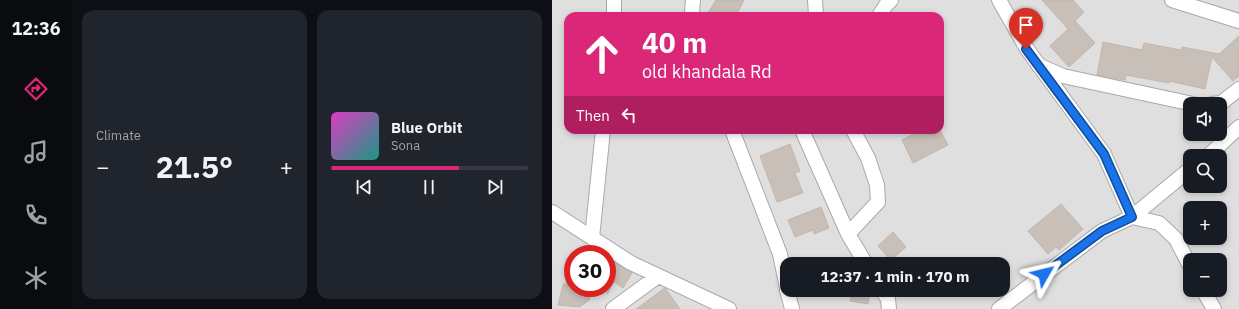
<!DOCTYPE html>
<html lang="en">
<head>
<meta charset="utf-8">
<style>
  body { margin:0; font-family:"IBM Plex Sans",sans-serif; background:#20242c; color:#f1f3f6; height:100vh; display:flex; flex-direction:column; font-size:15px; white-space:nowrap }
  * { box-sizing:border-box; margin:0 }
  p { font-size:13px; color:#9ea1a6 }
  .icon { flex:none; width:22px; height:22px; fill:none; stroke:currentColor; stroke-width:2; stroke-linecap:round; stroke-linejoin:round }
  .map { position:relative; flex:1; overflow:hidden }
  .sheet { display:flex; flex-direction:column; gap:10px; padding:10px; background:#0d0f14; width:480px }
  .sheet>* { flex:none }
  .top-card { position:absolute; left:12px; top:12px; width:380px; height:122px; border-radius:12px; box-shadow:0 2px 6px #0003; background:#db2777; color:#fff; overflow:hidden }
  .controls { position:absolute; left:631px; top:97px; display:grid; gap:8px }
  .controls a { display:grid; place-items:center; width:44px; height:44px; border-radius:8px; background:#171b24; box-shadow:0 2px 6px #0003; font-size:20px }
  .speed { position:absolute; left:12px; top:245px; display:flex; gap:8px; font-size:20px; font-weight:700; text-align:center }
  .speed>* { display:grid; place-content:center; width:52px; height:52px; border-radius:50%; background:#171b24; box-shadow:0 2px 6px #0003; line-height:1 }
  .speed .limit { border:6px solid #d22; background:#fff; color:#111 }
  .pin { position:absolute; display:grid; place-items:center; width:34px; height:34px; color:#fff; margin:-41px -17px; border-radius:50% 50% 50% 0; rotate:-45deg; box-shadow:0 0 4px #0007 }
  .pin .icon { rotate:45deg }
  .me { position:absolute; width:44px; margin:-22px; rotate:53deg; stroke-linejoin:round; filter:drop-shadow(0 0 3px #0008) }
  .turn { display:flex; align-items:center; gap:14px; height:84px; padding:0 12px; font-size:18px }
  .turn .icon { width:52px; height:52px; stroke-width:2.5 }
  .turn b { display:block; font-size:28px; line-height:34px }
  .then { display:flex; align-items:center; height:38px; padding:0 12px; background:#0003; gap:8px; font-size:15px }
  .big { font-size:30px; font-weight:800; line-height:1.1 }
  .sheet .tile { flex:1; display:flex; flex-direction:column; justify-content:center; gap:6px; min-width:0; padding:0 14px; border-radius:12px; background:#20242c }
  .song { display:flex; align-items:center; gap:12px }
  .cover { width:48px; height:48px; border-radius:6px; background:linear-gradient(135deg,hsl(310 70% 55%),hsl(170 70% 35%)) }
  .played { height:4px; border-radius:2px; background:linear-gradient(90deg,#db2777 65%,#363941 65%) }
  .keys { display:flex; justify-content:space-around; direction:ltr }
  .heat { display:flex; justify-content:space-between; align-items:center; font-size:22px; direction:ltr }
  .sheet .tiles { flex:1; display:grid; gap:10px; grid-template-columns:repeat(2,1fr) }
  .trip { position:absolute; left:228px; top:257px; width:230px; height:40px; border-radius:12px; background:#171b24; box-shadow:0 2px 6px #0003; font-weight:800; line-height:40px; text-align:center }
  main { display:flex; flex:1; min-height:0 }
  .menu { display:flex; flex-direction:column; width:72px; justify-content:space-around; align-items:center; background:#090b0e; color:#9ea1a6 }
  .menu .icon { width:28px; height:28px }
  .menu .active { color:#db2777 }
  .menu b { font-size:18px; color:#f1f3f6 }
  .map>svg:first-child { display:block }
  .residential { fill:#e0dfdf; fill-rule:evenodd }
  .building { fill:#c7bfb8; stroke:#c4b6ab }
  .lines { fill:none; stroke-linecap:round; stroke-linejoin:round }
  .minor-casing { stroke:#a9a9a9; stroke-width:16 }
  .minor { stroke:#fff; stroke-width:14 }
  .route-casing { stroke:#114b97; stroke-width:10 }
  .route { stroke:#1a73e8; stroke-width:7 }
</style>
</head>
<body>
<main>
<nav class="menu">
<b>12:36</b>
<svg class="icon active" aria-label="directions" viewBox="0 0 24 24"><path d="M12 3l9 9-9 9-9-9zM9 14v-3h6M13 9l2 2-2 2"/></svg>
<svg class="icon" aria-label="music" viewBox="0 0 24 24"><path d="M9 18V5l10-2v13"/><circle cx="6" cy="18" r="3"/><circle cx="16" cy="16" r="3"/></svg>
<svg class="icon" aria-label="phone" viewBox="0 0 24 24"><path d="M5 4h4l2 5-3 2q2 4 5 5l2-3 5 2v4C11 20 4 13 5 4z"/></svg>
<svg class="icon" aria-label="climate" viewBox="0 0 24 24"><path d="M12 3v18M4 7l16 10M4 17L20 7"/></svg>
</nav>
<section class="sheet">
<div class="tiles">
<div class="tile"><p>Climate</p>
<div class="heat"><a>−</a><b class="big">21.5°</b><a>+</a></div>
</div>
<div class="tile">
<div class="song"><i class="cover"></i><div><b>Blue Orbit</b><p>Sona</p></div></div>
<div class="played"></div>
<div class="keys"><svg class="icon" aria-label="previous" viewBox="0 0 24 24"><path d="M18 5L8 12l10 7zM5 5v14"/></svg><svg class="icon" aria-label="pause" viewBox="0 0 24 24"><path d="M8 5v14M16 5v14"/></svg><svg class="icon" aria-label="next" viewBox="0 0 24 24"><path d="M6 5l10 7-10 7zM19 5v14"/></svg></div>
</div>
</div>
</section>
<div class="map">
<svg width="687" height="309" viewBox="0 0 687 309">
  <rect width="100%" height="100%" fill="#f2efe9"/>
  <!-- residential -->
  <path class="residential" d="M0,0h687v309h-687zM16,16h372v114h-372zM638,104h30v30h-30zM638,156h30v30h-30zM638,208h30v30h-30zM21,254h34v34h-34zM638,260h30v30h-30zM235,264h216v26h-216z"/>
  <!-- building -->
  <path class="building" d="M164,0h28l-8,16h-30z
    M490,0h31l11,12 -9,9 20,22 -26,24 -19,-21 18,-17z
    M687,36v40l-6,5 -21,-24 -7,32 -36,-8v2l-43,-8 -1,5 -28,-5 6,-33 39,8 2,-7 37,7 1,-3 37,7z
    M369,130h19l8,15 -35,18 -11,-23z
    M238,144l10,27 -5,2 8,20 -26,9 -17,-46z
    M509,204l22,25 -24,21 -3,-3 -8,7 -20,-23z
    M269,207l8,21 -15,6 -1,-4 -18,7 -7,-17z
    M341,232l13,15 -15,13 -13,-14z
    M55,258l25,15 -9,15 -9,-6 -7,12z
    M21,279v9h18l-2,12 -9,7 -22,-2 5,-20z
    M113,288l15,21h-44z
    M300,290h18l-2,14 -18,-3z"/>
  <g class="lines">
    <defs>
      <path id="minor" d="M263,0l1,16
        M447,0l28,49 77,105 28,63 27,6 17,16 14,27
        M620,0l67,21
        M140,13l1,-13
        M62,16v-16
        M327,16l7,-11 5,-5
        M486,65l25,11 130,28
        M660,104l9,-1 18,-14
        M180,130l48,124 7,34
        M250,130l46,104 18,30
        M656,156l31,-29
        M0,212l79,51 98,46
        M296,234l30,-32 -1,-17 -9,-27 -15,-28
        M40,238l11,-108
        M235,290l5,19
        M330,290l6,9 1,10
        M651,290l11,19
        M61,309l45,-33
        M447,309l103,-78 30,-14 58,-48"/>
    </defs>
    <!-- minor casing -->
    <use href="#minor" class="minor-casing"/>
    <!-- minor -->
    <use href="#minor" class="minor"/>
  </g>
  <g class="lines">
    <defs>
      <path id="route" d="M474,49l78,105 28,63 -30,14 -58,43"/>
    </defs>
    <!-- route casing -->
    <use href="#route" class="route-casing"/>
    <!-- route -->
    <use href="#route" class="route"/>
  </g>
</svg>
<div class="controls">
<a><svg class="icon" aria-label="sound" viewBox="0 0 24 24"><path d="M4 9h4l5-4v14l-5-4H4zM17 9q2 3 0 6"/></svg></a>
<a><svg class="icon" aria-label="search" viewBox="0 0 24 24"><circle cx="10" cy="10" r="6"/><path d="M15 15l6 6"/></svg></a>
<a>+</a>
<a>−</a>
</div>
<div class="speed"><div class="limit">30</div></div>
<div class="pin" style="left:474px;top:49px;background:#d93025"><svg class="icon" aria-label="arrive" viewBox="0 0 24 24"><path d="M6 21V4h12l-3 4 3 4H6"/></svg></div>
<svg class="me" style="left:492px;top:274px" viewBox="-20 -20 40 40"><path d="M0-17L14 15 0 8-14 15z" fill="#1a73e8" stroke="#fff" stroke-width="4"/></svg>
<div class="trip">12:37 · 1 min · 170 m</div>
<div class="top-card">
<div class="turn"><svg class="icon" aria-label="ahead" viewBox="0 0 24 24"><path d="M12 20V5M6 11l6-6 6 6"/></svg><div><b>40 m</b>old khandala Rd</div></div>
<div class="then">Then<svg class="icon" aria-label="left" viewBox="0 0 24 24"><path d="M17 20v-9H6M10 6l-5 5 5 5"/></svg></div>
</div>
</div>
</main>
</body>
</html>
